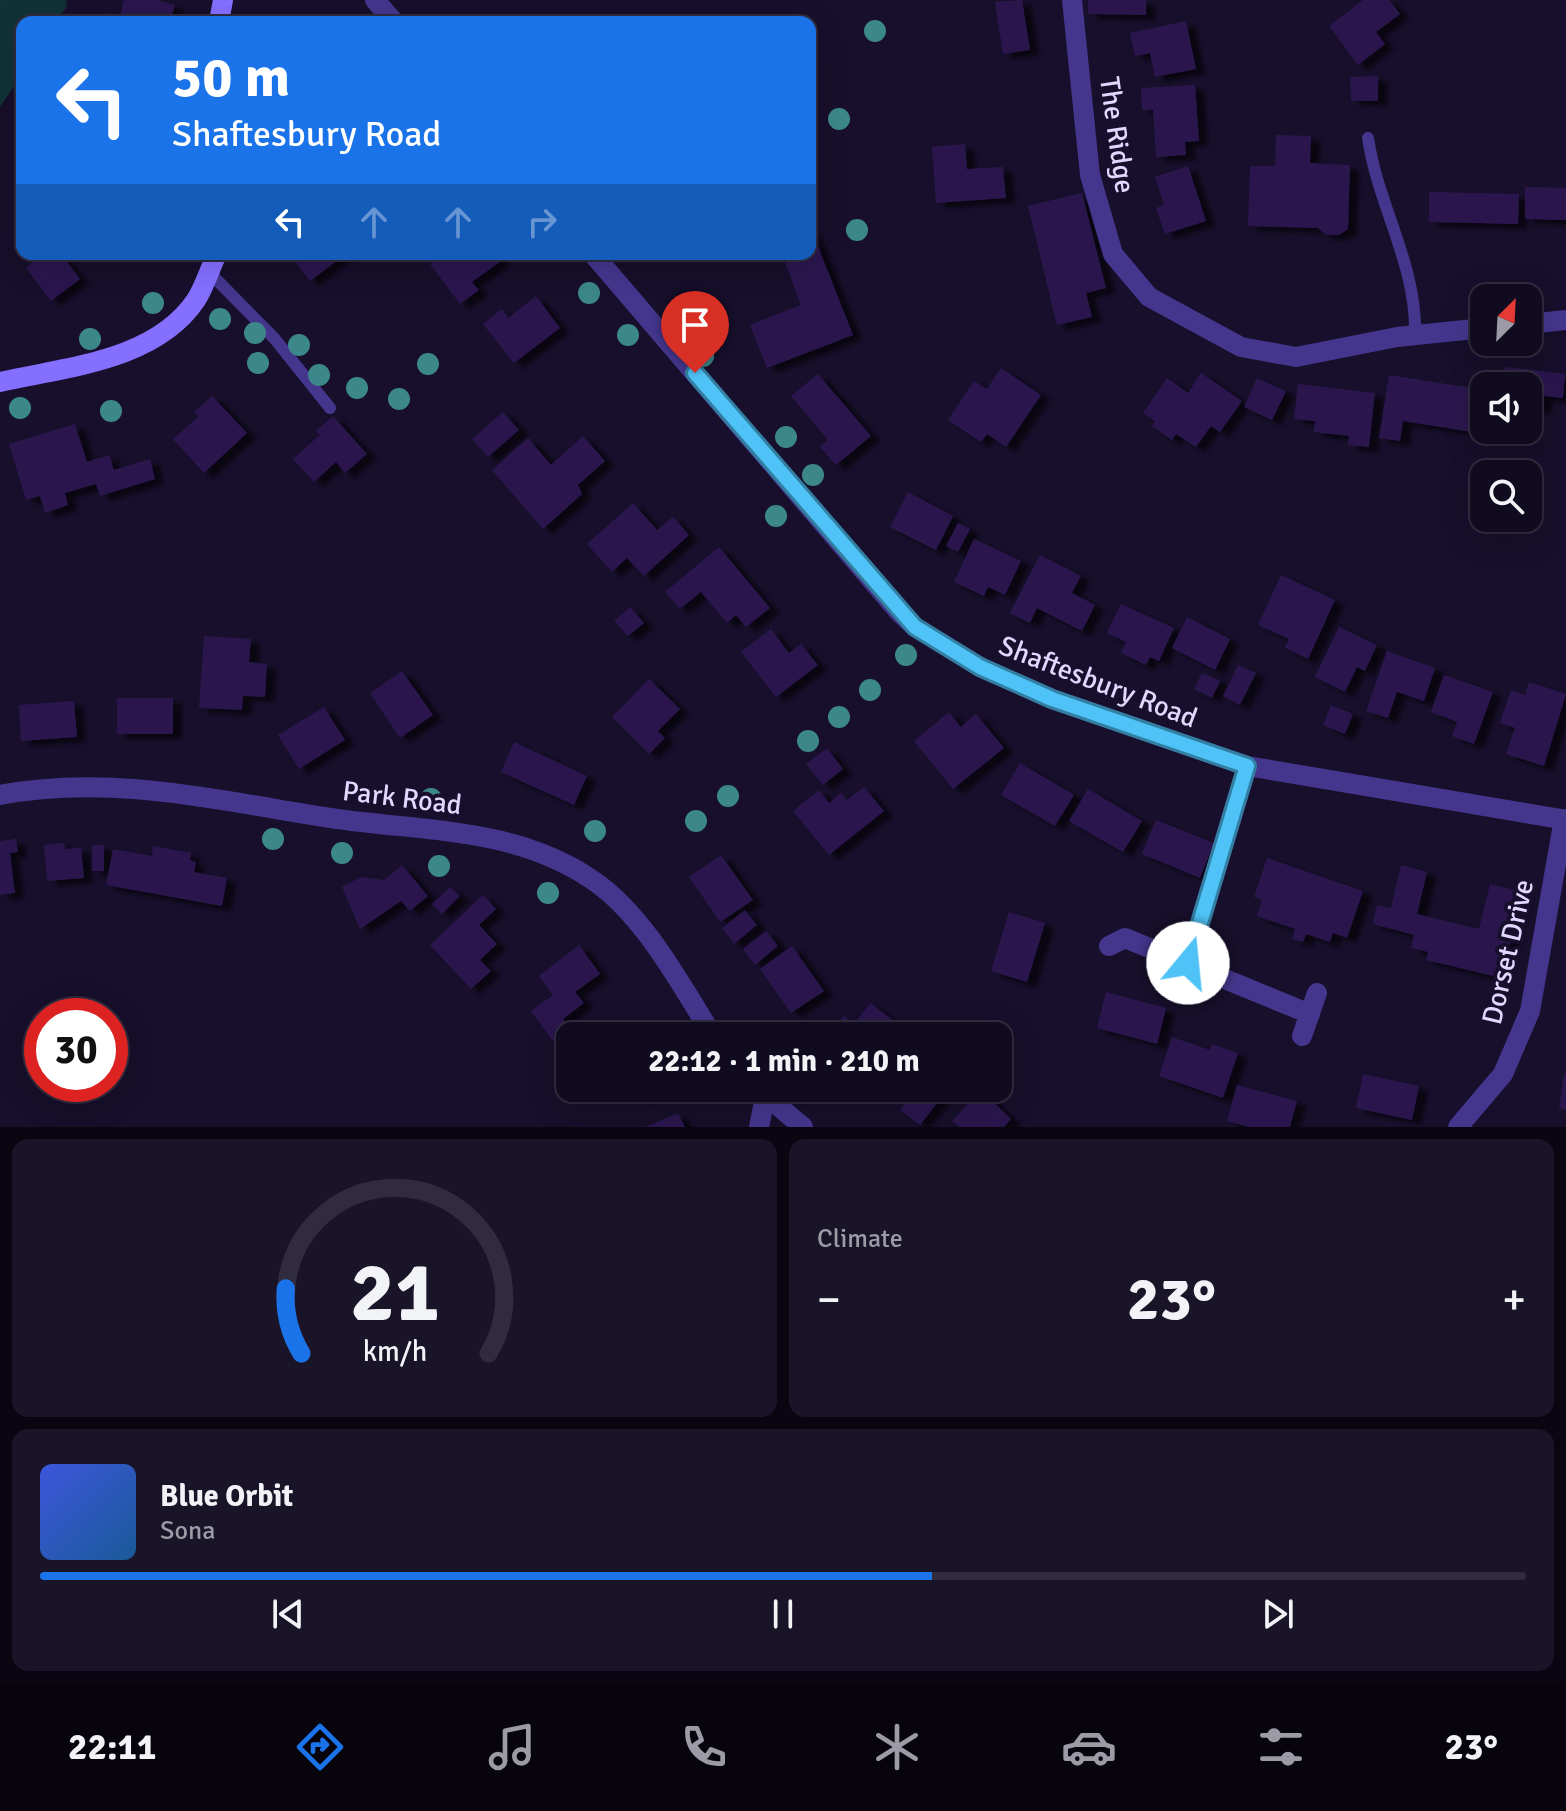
<!DOCTYPE html>
<html lang="en">
<head>
<meta charset="utf-8">
<style>
  body { margin:0; font-family:Signika,sans-serif; background:#1a1429; color:#f1f3f6; height:100vh; display:flex; flex-direction:column; font-size:30px; white-space:nowrap }
  * { box-sizing:border-box; margin:0 }
  p { font-size:26px; color:#9c9ba5 }
  .icon { flex:none; width:44px; height:44px; fill:none; stroke:currentColor; stroke-width:2; stroke-linecap:round; stroke-linejoin:round }
  .map { position:relative; height:1127px; overflow:hidden }
  .side { display:flex; flex-direction:column; gap:12px; padding:12px; background:#090612; flex:1 }
  .side>* { flex:none }
  .top-card { position:absolute; left:16px; top:16px; width:800px; height:244px; border-radius:16px; box-shadow:0 8px 32px #0002,0 0 0 2px #302b3e; background:#1a73e8; color:#fff; overflow:hidden }
  .needle { width:52px; rotate:24deg }
  .tools { position:absolute; left:1470px; top:284px; display:grid; gap:16px }
  .tools a { display:grid; place-items:center; width:72px; height:72px; border-radius:16px; background:#110b20; box-shadow:0 8px 32px #0002,0 0 0 2px #302b3e; font-size:40px }
  .speed { position:absolute; left:24px; top:998px; display:flex; gap:16px; font-size:40px; font-weight:700; text-align:center }
  .speed>* { display:grid; place-content:center; width:104px; height:104px; border-radius:50%; background:#110b20; box-shadow:0 8px 32px #0002,0 0 0 2px #302b3e; line-height:1 }
  .speed .limit { border:12px solid #d22; background:#fff; color:#111 }
  .pin { position:absolute; display:grid; place-items:center; width:68px; height:68px; color:#fff; margin:-82px -34px; border-radius:50% 50% 50% 0; rotate:-45deg; box-shadow:0 0 8px #0007 }
  .pin .icon { rotate:45deg }
  .me { position:absolute; width:88px; margin:-44px; rotate:17deg; stroke-linejoin:round; filter:drop-shadow(0 0 6px #0008) }
  .turn { display:flex; align-items:center; gap:28px; height:168px; padding:0 24px; font-size:36px }
  .turn .icon { width:104px; height:104px; stroke-width:2.5 }
  .turn b { display:block; font-size:56px; line-height:68px }
  .lanes { display:flex; align-items:center; height:76px; padding:0 24px; background:#0003; justify-content:center; gap:40px; direction:ltr }
  .lanes .off { opacity:.35 }
  .big { font-size:60px; font-weight:800; line-height:1.1 }
  .side .widget { flex:1; display:flex; flex-direction:column; justify-content:center; gap:12px; min-width:0; padding:0 28px; border-radius:16px; background:#1a1429 }
  .side .dial { align-items:center; gap:0 }
  .dial svg { height:208px; overflow:visible; fill:none; stroke:#302b3e; stroke-width:7; stroke-linecap:round; text-anchor:middle }
  .dial text { fill:#f1f3f6; stroke:none }
  .song { display:flex; align-items:center; gap:24px }
  .cover { width:96px; height:96px; border-radius:12px; background:linear-gradient(135deg,hsl(230 70% 55%),hsl(210 70% 35%)) }
  .played { height:8px; border-radius:4px; background:linear-gradient(90deg,#1a73e8 60%,#302b3e 60%) }
  .keys { display:flex; justify-content:space-around; direction:ltr }
  .heat { display:flex; justify-content:space-between; align-items:center; font-size:44px; direction:ltr }
  .side .tiles { flex:1; display:grid; gap:12px; grid-template-columns:1fr 1fr }
  .widget:last-child { grid-column:span 2 }
  .trip { position:absolute; left:556px; top:1022px; width:456px; height:80px; border-radius:16px; background:#110b20; box-shadow:0 8px 32px #0002,0 0 0 2px #302b3e; font-weight:800; line-height:80px; text-align:center }
  .tabs { display:flex; height:128px; justify-content:space-around; align-items:center; background:#07040d; color:#9c9ba5 }
  .tabs .icon { width:56px; height:56px }
  .tabs .selected { color:#1a73e8 }
  .tabs b { font-size:36px; color:#f1f3f6 }
  .map>svg:first-child { display:block }
  .green { fill:#113235 }
  .building { fill:#2a194d; filter:url(#shadow) }
  .lines { fill:none; stroke-linecap:round; stroke-linejoin:round }
  .lane { stroke:#44368d; stroke-width:12 }
  .street { stroke:#44368d; stroke-width:20 }
  .secondary { stroke:#846fff; stroke-width:20 }
  .tree { fill:#3c8789 }
  .route-casing { stroke:#337fa1; stroke-width:20 }
  .route { stroke:#4fc3f7; stroke-width:14 }
  .labels { text-anchor:middle; dominant-baseline:central; stroke-width:8; stroke-linejoin:round; paint-order:stroke }
  .street-label { font-size:28px; fill:#e1d8ff; stroke:#170f2b }
</style>
</head>
<body>
<div class="map">
<svg width="1566" height="1127" viewBox="0 0 1566 1127">
  <defs>
    <filter id="shadow"><feDropShadow dx="9" dy="5" stdDeviation="2" flood-color="#0009"/></filter>
  </defs>
  <rect width="100%" height="100%" fill="#170f2b"/>
  <!-- green -->
  <path class="green" d="M0,0h66l1,6 -11,16h-34v52l-22,33z"/>
  <!-- building -->
  <path class="building" d="M124,0h34l17,5 -5,17h-64l2,-9 12,3z
    M1022,0l8,50 -27,4 -8,-52z
    M1088,0h58v15l-58,-1z
    M1363,0h26l11,14 -24,18 9,12 -27,21 -29,-39z
    M1186,21l10,48 -41,8 -5,-24 -15,3 -5,-23z
    M1378,76v25h-27l-1,-24z
    M1195,85l4,56 -14,1 1,13 -30,2 -3,-47h-11l-1,-22z
    M1276,135l35,1 -1,27 40,2 -2,64 -9,6h-13l-8,-7 -70,-2 2,-60h25z
    M965,144l2,25 36,-2 3,31 -70,5 -4,-56z
    M1188,166l18,55 -41,13 -9,-26 8,-3 -9,-28z
    M1525,187l41,1v32l-41,-1z
    M1429,192l90,2 -1,30 -89,-2z
    M1082,193l24,95 -20,5 6,24 -35,8 -29,-119z
    M810,226l43,109 -86,33 -17,-43 51,-20 -19,-51h28z
    M44,254h17l19,25 -29,22 -25,-33z
    M290,254h56l-36,27z
    M443,254h53l5,7 -29,21 7,8 -19,14 -30,-40z
    M536,296l24,32 -46,35 -31,-39 19,-15 6,9z
    M1505,367l60,7 -2,24 -19,-2 -2,13 -14,-2v-21h-45l2,-12 19,2z
    M1001,368l40,27 -35,52 -19,-13 -6,8 -33,-22 26,-39 13,8z
    M1201,373l41,28 -22,31 -9,-6 -15,21 -20,-13 -4,6 -20,-14 3,-5 -12,-8 24,-35 21,15z
    M818,374l53,62 -35,29 -16,-18 8,-7 -37,-44z
    M1389,375l89,14 -6,43 -69,-11 -3,20 -21,-3z
    M1257,378l29,13 -14,29 -28,-13z
    M1298,384l77,9 -6,54 -21,-2 1,-9 -35,-4 1,-11 -21,-2z
    M212,396l35,37 -43,40 -31,-34 25,-22 -4,-5z
    M503,412l16,18 -31,27 -16,-18z
    M333,416l34,38 -22,19 -9,-11 -22,20 -21,-23 27,-24 -4,-4z
    M75,424l12,38 22,-7 5,15 36,-11 5,20 -55,17 -4,-12 -31,9 3,12 -23,8 -5,-17 -14,4 -17,-56z
    M583,436l22,25 -27,24 4,9 -39,35 -51,-59 36,-32 23,27z
    M908,492l45,24 -17,34 -46,-23z
    M633,503l24,27 16,-13 16,18 -45,41 -17,-18 -15,14 -25,-28z
    M958,523l12,6 -12,23 -12,-6z
    M974,539l47,22 -16,34 -17,-8 -4,9 -30,-14z
    M719,547l51,61 -24,19 -10,-12 -9,8 -26,-31 -21,17 -15,-17z
    M1040,555l41,21 -9,17 23,12 -13,26 -45,-23 -7,15 -20,-10z
    M1281,575l54,25 -27,59 -23,-11 4,-9 -31,-14z
    M1121,604l53,24 -15,33 -9,-4 -4,8 -25,-12 5,-11 -19,-9z
    M630,607l14,16 -16,13 -14,-15z
    M1187,617l43,22 -15,31 -43,-22z
    M1339,627l38,18 -12,26 -8,-4 -12,25 -30,-15z
    M771,629l18,24 12,-9 17,21 -42,32 -35,-45z
    M204,636l47,3 -2,23 18,2 -2,33 -22,-1 -1,14 -43,-2z
    M1387,651l48,17 -11,33 -27,-9 -9,26 -22,-7z
    M1238,665l18,8 -16,32 -17,-9z
    M402,671l31,44 -33,23 -30,-45z
    M1202,673l18,8 -8,17 -18,-9z
    M1444,675l49,17 -19,52 -22,-8 5,-14 -26,-10z
    M649,679l31,30 -22,22 7,7 -16,16 -37,-37z
    M1529,682l37,12 -22,72 -38,-12 9,-26 -15,-5 11,-33 14,5z
    M117,698h56v36h-56z
    M74,701l3,36 -56,4 -2,-36z
    M1331,705l22,9 -8,20 -22,-9z
    M324,707l21,33 -46,29 -21,-34z
    M949,712l12,15 15,-13 28,34 -51,41 -39,-48z
    M514,742l73,34 -13,29 -73,-33z
    M827,748l16,21 -20,16 -17,-21z
    M1020,763l54,32 -19,31 -54,-31z
    M864,787l20,24 -55,44 -36,-44 26,-21 10,13 12,-10 6,7z
    M1088,789l54,32 -19,31 -54,-31z
    M1156,820l58,23 -14,35 -58,-24z
    M16,839l2,13 -8,1 5,40 -15,2v-54z
    M64,843l1,6 16,-1 3,30 -37,3 -3,-36z
    M92,845h12v26h-12z
    M153,846l38,7 -1,7 6,2 -2,10 33,6 -5,28 -116,-21 7,-36 39,7z
    M721,855l32,45 -33,22 -31,-45z
    M1267,858l96,33 -16,47 -14,-5 -3,9 -24,-8 -3,8 -11,-3 3,-10 -38,-13 5,-16 -8,-3z
    M402,865l26,31 -18,15 -9,-10 -41,28 -18,-42 19,-10 23,3z
    M1401,865l26,7 -10,42 62,15 11,-45 33,8 -21,86 -76,-18 2,-8 -17,-4 3,-13 -41,-11 4,-19 14,3z
    M450,887l10,9 -18,18 -10,-10z
    M483,895l13,14 -17,16 18,19 -17,16 11,11 -20,18 -41,-44z
    M745,910l12,15 -23,19 -12,-16z
    M1009,912l36,11 -18,59 -36,-11z
    M766,931l12,15 -23,19 -12,-16z
    M579,945l21,29 -25,18 9,11 -21,16 7,9 -17,13 -22,-30 22,-16 -14,-19z
    M792,946l32,45 -33,22 -31,-44z
    M1106,992l60,16 -9,36 -60,-16z
    M870,1003l36,27 -4,6h-72l14,-20 10,8z
    M642,1022l5,14h-31l-1,-3z
    M1172,1037l38,13 2,-6 26,9 -15,45 -64,-22z
    M1363,1074l56,12 -7,34 -56,-12z
    M1564,1074h2v36l-7,-2z
    M1237,1085l60,16 -7,26h-41l-22,-6z
    M637,1088h32l-27,11z
    M911,1088l37,1 -28,36 -20,-15 15,-19z
    M981,1090l30,29 -7,8h-45l-7,-6z
    M678,1113l7,14h-39z"/>
  <g class="lines">
    <!-- lane -->
    <path class="lane" d="M1368,138c10,68 49,127 47,197
      M209,272l65,66 56,70"/>
    <!-- street -->
    <path class="street" d="M375,0l19,22
      M1072,0l18,175 23,79 36,43 92,50 55,10 101,-20 87,-9
      M593,254l306,358 16,15 65,40 72,32 195,67 319,54
      M1528,324l38,-4
      M0,795c108,-21 217,5 324,22 92,15 187,8 267,62 52,34 90,106 122,157
      M1109,946l16,-8 185,76
      M1188,963l59,-197
      M1302,1036l15,-43
      M757,1088l46,39
      M759,1127l6,-30
      M1458,1127l45,-53 27,-63 34,-192"/>
    <!-- secondary -->
    <path class="secondary" d="M219,22l4,-22
      M0,382c66,-15 155,-21 196,-82 9,-14 14,-32 21,-46"/>
  </g>
  <!-- trees -->
  <g class="tree">
    <circle cx="875" cy="31" r="11"/>
    <circle cx="839" cy="119" r="11"/>
    <circle cx="857" cy="230" r="11"/>
    <circle cx="589" cy="293" r="11"/>
    <circle cx="153" cy="303" r="11"/>
    <circle cx="220" cy="319" r="11"/>
    <circle cx="673" cy="319" r="11"/>
    <circle cx="255" cy="333" r="11"/>
    <circle cx="628" cy="335" r="11"/>
    <circle cx="90" cy="339" r="11"/>
    <circle cx="299" cy="345" r="11"/>
    <circle cx="703" cy="356" r="11"/>
    <circle cx="258" cy="363" r="11"/>
    <circle cx="428" cy="364" r="11"/>
    <circle cx="319" cy="375" r="11"/>
    <circle cx="357" cy="388" r="11"/>
    <circle cx="399" cy="399" r="11"/>
    <circle cx="20" cy="408" r="11"/>
    <circle cx="111" cy="411" r="11"/>
    <circle cx="786" cy="437" r="11"/>
    <circle cx="813" cy="475" r="11"/>
    <circle cx="776" cy="516" r="11"/>
    <circle cx="906" cy="655" r="11"/>
    <circle cx="870" cy="690" r="11"/>
    <circle cx="839" cy="717" r="11"/>
    <circle cx="808" cy="741" r="11"/>
    <circle cx="728" cy="796" r="11"/>
    <circle cx="431" cy="799" r="11"/>
    <circle cx="696" cy="821" r="11"/>
    <circle cx="595" cy="831" r="11"/>
    <circle cx="273" cy="839" r="11"/>
    <circle cx="342" cy="853" r="11"/>
    <circle cx="439" cy="866" r="11"/>
    <circle cx="548" cy="893" r="11"/>
  </g>
  <g class="lines">
    <defs>
      <path id="route" d="M695,373l220,254 65,40 72,32 195,67 -59,197"/>
    </defs>
    <!-- route casing -->
    <use href="#route" class="route-casing"/>
    <!-- route -->
    <use href="#route" class="route"/>
  </g>
  <g class="labels">
    <!-- street labels -->
    <g class="street-label">
      <text transform="translate(1117 135) rotate(82)">The Ridge</text>
      <text transform="translate(1098 682) rotate(21)">Shaftesbury Road</text>
      <text transform="translate(402 798) rotate(7)">Park Road</text>
      <text transform="translate(1508 952) rotate(-77)">Dorset Drive</text>
    </g>
  </g>
</svg>
<div class="tools">
<a><svg class="needle" viewBox="-14 -14 28 28"><path d="M0-13l5 13h-10z" fill="#e53935"/><path d="M0 13l5-13h-10z" fill="#9c9ba5"/></svg></a>
<a><svg class="icon" aria-label="sound" viewBox="0 0 24 24"><path d="M4 9h4l5-4v14l-5-4H4zM17 9q2 3 0 6"/></svg></a>
<a><svg class="icon" aria-label="search" viewBox="0 0 24 24"><circle cx="10" cy="10" r="6"/><path d="M15 15l6 6"/></svg></a>
</div>
<div class="speed"><div class="limit">30</div></div>
<div class="pin" style="left:695px;top:373px;background:#d93025"><svg class="icon" aria-label="arrive" viewBox="0 0 24 24"><path d="M6 21V4h12l-3 4 3 4H6"/></svg></div>
<svg class="me" style="left:1188px;top:963px" viewBox="-20 -20 40 40"><circle r="19" fill="#fff"/><path d="M0-13L10 11 0 6-10 11z" fill="#4fc3f7"/></svg>
<div class="trip">22:12 · 1 min · 210 m</div>
<div class="top-card">
<div class="turn"><svg class="icon" aria-label="left" viewBox="0 0 24 24"><path d="M17 20v-9H6M10 6l-5 5 5 5"/></svg><div><b>50 m</b>Shaftesbury Road</div></div>
<div class="lanes"><svg class="icon" aria-label="left" viewBox="0 0 24 24"><path d="M17 20v-9H6M10 6l-5 5 5 5"/></svg><svg class="icon off" aria-label="ahead" viewBox="0 0 24 24"><path d="M12 20V5M6 11l6-6 6 6"/></svg><svg class="icon off" aria-label="ahead" viewBox="0 0 24 24"><path d="M12 20V5M6 11l6-6 6 6"/></svg><svg class="icon off" aria-label="right" viewBox="0 0 24 24"><path d="M7 20v-9h11M14 6l5 5-5 5"/></svg></div>
</div>
</div>
<section class="side">
<div class="tiles">
<div class="widget dial"><svg viewBox="0 0 100 80">
<path d="M14 69A42 42 0 1 1 86 69"/>
<path d="M14 69A42 42 0 0 1 8 44" stroke="#1a73e8"/>
<text x="50" y="56" font-size="32" font-weight="700">21</text>
<text x="50" y="72" font-size="11">km/h</text>
</svg></div>
<div class="widget"><p>Climate</p>
<div class="heat"><a>−</a><b class="big">23°</b><a>+</a></div>
</div>
<div class="widget">
<div class="song"><i class="cover"></i><div><b>Blue Orbit</b><p>Sona</p></div></div>
<div class="played"></div>
<div class="keys"><svg class="icon" aria-label="previous" viewBox="0 0 24 24"><path d="M18 5L8 12l10 7zM5 5v14"/></svg><svg class="icon" aria-label="pause" viewBox="0 0 24 24"><path d="M8 5v14M16 5v14"/></svg><svg class="icon" aria-label="next" viewBox="0 0 24 24"><path d="M6 5l10 7-10 7zM19 5v14"/></svg></div>
</div>
</div>
</section>
<nav class="tabs">
<b>22:11</b>
<svg class="icon selected" aria-label="directions" viewBox="0 0 24 24"><path d="M12 3l9 9-9 9-9-9zM9 14v-3h6M13 9l2 2-2 2"/></svg>
<svg class="icon" aria-label="music" viewBox="0 0 24 24"><path d="M9 18V5l10-2v13"/><circle cx="6" cy="18" r="3"/><circle cx="16" cy="16" r="3"/></svg>
<svg class="icon" aria-label="phone" viewBox="0 0 24 24"><path d="M5 4h4l2 5-3 2q2 4 5 5l2-3 5 2v4C11 20 4 13 5 4z"/></svg>
<svg class="icon" aria-label="climate" viewBox="0 0 24 24"><path d="M12 3v18M4 7l16 10M4 17L20 7"/></svg>
<svg class="icon" aria-label="car" viewBox="0 0 24 24"><path d="M5 17H2v-5l4-1 3-4h7l3 4 3 1v5h-3M9 17h6M6 11h13"/><circle cx="7" cy="17" r="2"/><circle cx="17" cy="17" r="2"/></svg>
<svg class="icon" aria-label="filters" viewBox="0 0 24 24"><path d="M4 7h16M4 17h16"/><circle cx="9" cy="7" r="2"/><circle cx="15" cy="17" r="2"/></svg>
<b>23°</b>
</nav>
</body>
</html>
